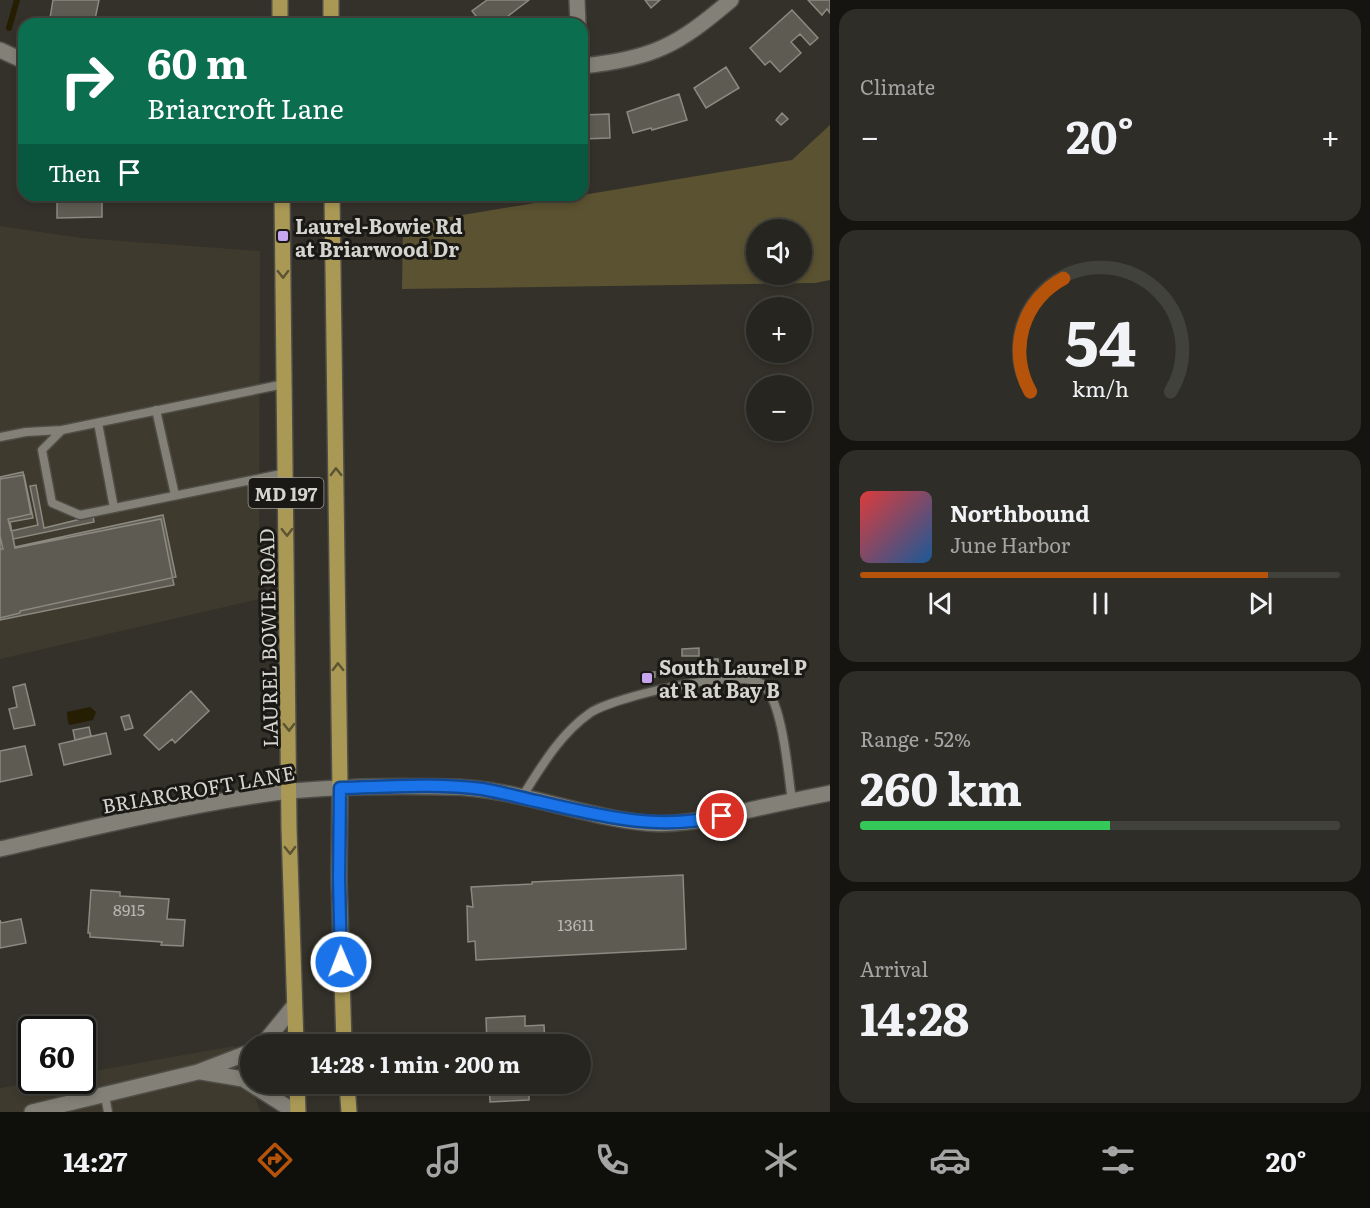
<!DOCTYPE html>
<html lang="en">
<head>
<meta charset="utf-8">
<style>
  body { margin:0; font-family:Literata,serif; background:#2e2d28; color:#f1f3f6; height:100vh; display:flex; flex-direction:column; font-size:22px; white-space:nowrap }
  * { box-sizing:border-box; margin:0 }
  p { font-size:20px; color:#a4a5a4 }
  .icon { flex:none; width:33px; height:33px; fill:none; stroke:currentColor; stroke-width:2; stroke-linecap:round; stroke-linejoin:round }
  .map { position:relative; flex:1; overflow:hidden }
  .panel { display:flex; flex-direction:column; gap:9px; padding:9px; background:#151411; width:540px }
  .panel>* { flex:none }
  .top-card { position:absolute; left:18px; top:18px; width:570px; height:183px; border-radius:18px; box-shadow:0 3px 9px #0003,0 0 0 2px #42423d; background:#0b6e4f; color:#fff; overflow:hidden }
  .controls { position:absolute; left:746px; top:219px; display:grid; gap:12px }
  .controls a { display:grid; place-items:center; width:66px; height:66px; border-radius:50%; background:#26251f; box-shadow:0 3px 9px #0003,0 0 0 2px #42423d; font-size:30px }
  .speed { position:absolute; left:18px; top:1016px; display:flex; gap:12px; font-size:30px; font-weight:700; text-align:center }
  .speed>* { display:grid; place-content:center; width:78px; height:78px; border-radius:50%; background:#26251f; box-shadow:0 3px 9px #0003,0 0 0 2px #42423d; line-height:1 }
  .speed .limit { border:3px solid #111; border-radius:9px; background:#fff; color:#111 }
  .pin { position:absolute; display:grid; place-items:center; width:51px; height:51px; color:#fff; margin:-26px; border:3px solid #fff; border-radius:50%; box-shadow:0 2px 6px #0007 }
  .me { position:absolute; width:66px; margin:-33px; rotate:359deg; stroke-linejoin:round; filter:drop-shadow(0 0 4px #0008) }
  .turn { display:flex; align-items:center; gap:21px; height:126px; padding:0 30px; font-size:27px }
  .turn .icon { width:78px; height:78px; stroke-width:2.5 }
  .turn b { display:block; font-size:42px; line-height:51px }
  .then { display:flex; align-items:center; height:57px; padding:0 30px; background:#0003; gap:12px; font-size:22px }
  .big { font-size:45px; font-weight:700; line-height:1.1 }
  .panel .tile { flex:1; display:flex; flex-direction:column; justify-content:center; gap:9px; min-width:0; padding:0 21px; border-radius:18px; background:#2e2d28 }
  .panel .dial { align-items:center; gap:0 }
  .dial svg { height:156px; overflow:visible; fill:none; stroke:#42423d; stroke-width:7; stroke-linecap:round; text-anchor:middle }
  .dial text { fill:#f1f3f6; stroke:none }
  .song { display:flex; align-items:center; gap:18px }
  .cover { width:72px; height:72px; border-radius:9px; background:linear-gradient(135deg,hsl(0 70% 55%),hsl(210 70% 35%)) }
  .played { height:6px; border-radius:3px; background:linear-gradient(90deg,#b45309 85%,#42423d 85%) }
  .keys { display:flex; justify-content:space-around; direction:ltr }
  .heat { display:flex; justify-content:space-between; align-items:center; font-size:33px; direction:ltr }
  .charge { height:9px; border-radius:4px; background:linear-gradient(90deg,#34c759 52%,#42423d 0) }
  .trip { position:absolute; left:240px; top:1034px; width:351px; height:60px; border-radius:30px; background:#26251f; box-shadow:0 3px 9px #0003,0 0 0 2px #42423d; font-weight:700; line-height:60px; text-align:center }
  .menu { display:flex; height:96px; justify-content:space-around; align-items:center; background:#0f0f0c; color:#a4a5a4 }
  .menu .icon { width:42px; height:42px }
  .menu .on { color:#b45309 }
  .menu b { font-size:27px; color:#f1f3f6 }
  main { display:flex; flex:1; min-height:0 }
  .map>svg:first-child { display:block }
  .built { fill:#3e3a2d }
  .green { fill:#5b5231; fill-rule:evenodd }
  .water { fill:#261e02 }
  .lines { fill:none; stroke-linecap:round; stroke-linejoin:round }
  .stream { stroke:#261e02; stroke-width:6 }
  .building { fill:#5d5b52; stroke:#8b8980; stroke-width:1.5 }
  .service-casing { stroke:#4f4d47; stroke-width:11 }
  .minor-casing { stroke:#4f4d47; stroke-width:18 }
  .primary-casing { stroke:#4f4d47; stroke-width:18 }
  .service { stroke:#838077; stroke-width:8 }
  .minor { stroke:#838077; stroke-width:15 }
  .primary { stroke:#a95; stroke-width:15 }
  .oneway { stroke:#5b5332 }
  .route-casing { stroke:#114b97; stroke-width:15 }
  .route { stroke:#1a73e8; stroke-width:10 }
  .poi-dot { fill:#c8a6ef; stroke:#1a1915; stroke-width:2 }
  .labels { text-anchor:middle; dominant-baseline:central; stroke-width:6; stroke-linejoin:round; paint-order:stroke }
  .number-label { font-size:16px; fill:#b7b6b0 }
  .shield { fill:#1a1915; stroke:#9d9c97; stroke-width:1.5 }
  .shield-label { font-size:18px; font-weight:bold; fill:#d5d4cf }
  .poi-label { font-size:20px; font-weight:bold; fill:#d5d4cf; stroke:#1a1915; text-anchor:start }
  .street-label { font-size:20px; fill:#d5d4cf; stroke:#1a1915 }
</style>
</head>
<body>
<main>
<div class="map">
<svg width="830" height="1112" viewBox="0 0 830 1112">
  <rect width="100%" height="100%" fill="#333129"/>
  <!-- built -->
  <path class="built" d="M0,226l81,12 179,13 -1,348 -259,60z
    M234,1046l27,66h-261v-24l46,-8h36l1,-7z"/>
  <!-- green -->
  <path class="green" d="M830,125v155l-15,3 -413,6 1,-64 389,-65zM756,230h45v44h-45z"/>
  <!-- water -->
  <path class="water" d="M90,707l6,5 -3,8 -23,5 -2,-2 -1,-11z"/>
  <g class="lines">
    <!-- stream -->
    <path class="stream" d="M9,28l8,-28"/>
  </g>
  <!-- building -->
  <path class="building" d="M53,0h46l-5,24h-45z
    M487,0h42l-26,20 -2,-3 -9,7h-10l-10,-13z
    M645,0h15l-9,8z
    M808,0h22v13l-3,-4 -5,6z
    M792,10l26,28 -8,7 -10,-11 -9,8 10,11 -21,19 -10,-11 -5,4 -15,-17z
    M726,67l13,21 -33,20 -12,-20z
    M679,94l8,26 -35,10 -1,-2 -18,5 -6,-21z
    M782,113l6,6 -7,6 -5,-5z
    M609,114l1,24 -28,1v-24z
    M57,195h45v22l-45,1z
    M23,472l8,42 -23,5 3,12 27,-6 -8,-39 6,-1 8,43 49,-12 1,6 -81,17 2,8 148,-32 13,62 -156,34v2l-20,5v-69h3l-3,-13v-59z
    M24,475l9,43 -23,4 5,26 146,-29 13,66 -174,35v-141z
    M699,648v8h-17v-7z
    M707,659h11v5l-10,1z
    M643,672h12v5l-12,1z
    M25,684l10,41 -21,4 -5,-20 8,-2 -4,-20z
    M191,691l18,20 -34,32 -3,-4 -13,11 -15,-15z
    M129,715l4,13 -8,2 -4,-13z
    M89,727l2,9 -16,4 -2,-10z
    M106,733l5,21 -47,11 -5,-21z
    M25,746l7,29 -32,7v-31z
    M683,875l3,74 -210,11 -1,-19 -7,1 -1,-36 6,1 -2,-20 61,-3v-2z
    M91,890l29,2v4l49,3 -2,20 18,1 -2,26 -22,-1 1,-3 -72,-5v-4h-2z
    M21,919l5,24 -26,5v-28l1,3z
    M525,1016v10l19,-1 1,19h-58l-1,-26z
    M489,1083h58l1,7 -19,1v9l-39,2z"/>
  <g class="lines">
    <defs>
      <path id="service" d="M284,384l-222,46 -20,20 10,53 28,12 206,-42
        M156,410l19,85
        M98,423l16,85
        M0,437l26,-5 36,-2
        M522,797c19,-30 38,-63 68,-84 23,-16 150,-46 172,-29 21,16 26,90 30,117
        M105,1096l3,16"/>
      <path id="minor" d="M577,0l1,24
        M0,50l24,11
        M582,66c71,-7 96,-21 149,-66
        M0,849c84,-19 168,-40 253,-53 63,-10 130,-10 194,-9 68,0 133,30 200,36 32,3 63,-5 94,-11 30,-7 59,-13 89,-19
        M263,1044l31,-38
        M201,1072l42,7 52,33
        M32,1112l166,-40 52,-20"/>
      <path id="primary" d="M280,0v24
        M331,0v24
        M282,195l7,633 7,216
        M332,195l8,593 -1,91 5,165
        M297,1083l1,29
        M347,1083l2,29"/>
    </defs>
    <!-- service casing -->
    <use href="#service" class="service-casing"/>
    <!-- minor casing -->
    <use href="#minor" class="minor-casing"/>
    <!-- primary casing -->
    <use href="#primary" class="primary-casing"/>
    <!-- service -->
    <use href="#service" class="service"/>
    <!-- minor -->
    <use href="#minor" class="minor"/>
    <!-- primary -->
    <use href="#primary" class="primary"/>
  </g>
  <!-- one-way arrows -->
  <defs><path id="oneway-chevron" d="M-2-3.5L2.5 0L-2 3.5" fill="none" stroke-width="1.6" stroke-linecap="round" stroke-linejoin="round" transform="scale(1.5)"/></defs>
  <g class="oneway">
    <use href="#oneway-chevron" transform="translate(283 274) rotate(89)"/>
    <use href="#oneway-chevron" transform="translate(336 472) rotate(-91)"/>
    <use href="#oneway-chevron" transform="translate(287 532) rotate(89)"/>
    <use href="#oneway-chevron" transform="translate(338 667) rotate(-91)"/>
    <use href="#oneway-chevron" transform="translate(289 727) rotate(89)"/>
    <use href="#oneway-chevron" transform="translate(290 850) rotate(89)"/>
  </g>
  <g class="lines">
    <defs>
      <path id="route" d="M341,962l-2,-83 1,-91c47,-1 95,-5 142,1 18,3 36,8 54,12 65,15 119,30 186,15"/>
    </defs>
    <!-- route casing -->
    <use href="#route" class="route-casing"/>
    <!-- route -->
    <use href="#route" class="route"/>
  </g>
  <!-- markers -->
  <g class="poi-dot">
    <rect x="277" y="230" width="12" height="12" rx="3"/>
    <rect x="641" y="672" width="12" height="12" rx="3"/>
  </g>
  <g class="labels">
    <!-- number labels -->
    <g class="number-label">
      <text x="129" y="909">8915</text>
      <text x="576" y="924">13611</text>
    </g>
    <!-- shield labels -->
    <rect class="shield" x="248.5" y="478" width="75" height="30" rx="4.5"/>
    <g class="shield-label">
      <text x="286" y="493">MD 197</text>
    </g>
    <!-- poi labels -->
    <g class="poi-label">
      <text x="295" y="225">Laurel-Bowie Rd<tspan x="295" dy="23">at Briarwood Dr</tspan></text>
      <text x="659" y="666">South Laurel P<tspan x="659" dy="23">at R at Bay B</tspan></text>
    </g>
    <!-- street labels -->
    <g class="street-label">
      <text transform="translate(267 638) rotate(-91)">LAUREL BOWIE ROAD</text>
      <text transform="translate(198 788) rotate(-10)">BRIARCROFT LANE</text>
    </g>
  </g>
</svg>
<div class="controls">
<a><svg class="icon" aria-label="sound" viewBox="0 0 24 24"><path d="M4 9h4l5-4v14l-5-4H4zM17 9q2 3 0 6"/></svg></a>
<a>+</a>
<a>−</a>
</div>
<div class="speed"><div class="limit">60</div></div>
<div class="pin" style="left:722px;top:816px;background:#d93025"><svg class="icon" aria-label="arrive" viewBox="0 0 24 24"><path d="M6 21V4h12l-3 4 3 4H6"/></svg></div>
<svg class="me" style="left:341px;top:962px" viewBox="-20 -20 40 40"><circle r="17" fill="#1a73e8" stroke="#fff" stroke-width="3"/><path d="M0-11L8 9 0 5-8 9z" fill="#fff"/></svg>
<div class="trip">14:28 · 1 min · 200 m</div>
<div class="top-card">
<div class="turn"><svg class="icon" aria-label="right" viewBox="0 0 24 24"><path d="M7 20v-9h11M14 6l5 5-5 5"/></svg><div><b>60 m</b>Briarcroft Lane</div></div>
<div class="then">Then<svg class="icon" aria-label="arrive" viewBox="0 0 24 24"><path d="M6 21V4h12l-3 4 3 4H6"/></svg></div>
</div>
</div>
<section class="panel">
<div class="tile"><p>Climate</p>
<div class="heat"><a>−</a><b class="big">20°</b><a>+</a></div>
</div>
<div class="tile dial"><svg viewBox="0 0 100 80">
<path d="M14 69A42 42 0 1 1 86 69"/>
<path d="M14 69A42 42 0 0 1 31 11" stroke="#b45309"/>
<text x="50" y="56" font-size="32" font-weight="700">54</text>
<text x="50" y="72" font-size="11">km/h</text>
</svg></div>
<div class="tile">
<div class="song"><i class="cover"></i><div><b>Northbound</b><p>June Harbor</p></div></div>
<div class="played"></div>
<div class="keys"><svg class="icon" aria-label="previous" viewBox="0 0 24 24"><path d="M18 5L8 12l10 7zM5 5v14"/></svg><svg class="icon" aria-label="pause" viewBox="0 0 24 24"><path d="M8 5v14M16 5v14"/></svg><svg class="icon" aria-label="next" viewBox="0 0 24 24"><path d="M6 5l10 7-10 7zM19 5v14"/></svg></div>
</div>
<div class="tile"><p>Range · 52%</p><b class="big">260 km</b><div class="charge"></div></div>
<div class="tile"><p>Arrival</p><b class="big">14:28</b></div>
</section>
</main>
<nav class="menu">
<b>14:27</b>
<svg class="icon on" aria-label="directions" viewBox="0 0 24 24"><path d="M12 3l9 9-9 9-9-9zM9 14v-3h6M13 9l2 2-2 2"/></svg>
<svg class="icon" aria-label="music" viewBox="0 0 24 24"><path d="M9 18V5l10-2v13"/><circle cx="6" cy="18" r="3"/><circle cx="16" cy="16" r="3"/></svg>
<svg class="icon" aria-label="phone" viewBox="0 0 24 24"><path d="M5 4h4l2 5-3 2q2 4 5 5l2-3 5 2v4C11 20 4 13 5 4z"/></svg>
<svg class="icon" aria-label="climate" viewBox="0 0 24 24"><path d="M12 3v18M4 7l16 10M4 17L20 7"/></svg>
<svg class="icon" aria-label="car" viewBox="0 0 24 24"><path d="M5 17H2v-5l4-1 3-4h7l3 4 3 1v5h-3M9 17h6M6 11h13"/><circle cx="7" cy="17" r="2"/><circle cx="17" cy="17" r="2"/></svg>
<svg class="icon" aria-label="filters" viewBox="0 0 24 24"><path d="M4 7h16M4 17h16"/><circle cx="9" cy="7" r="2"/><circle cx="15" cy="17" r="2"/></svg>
<b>20°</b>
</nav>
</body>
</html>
